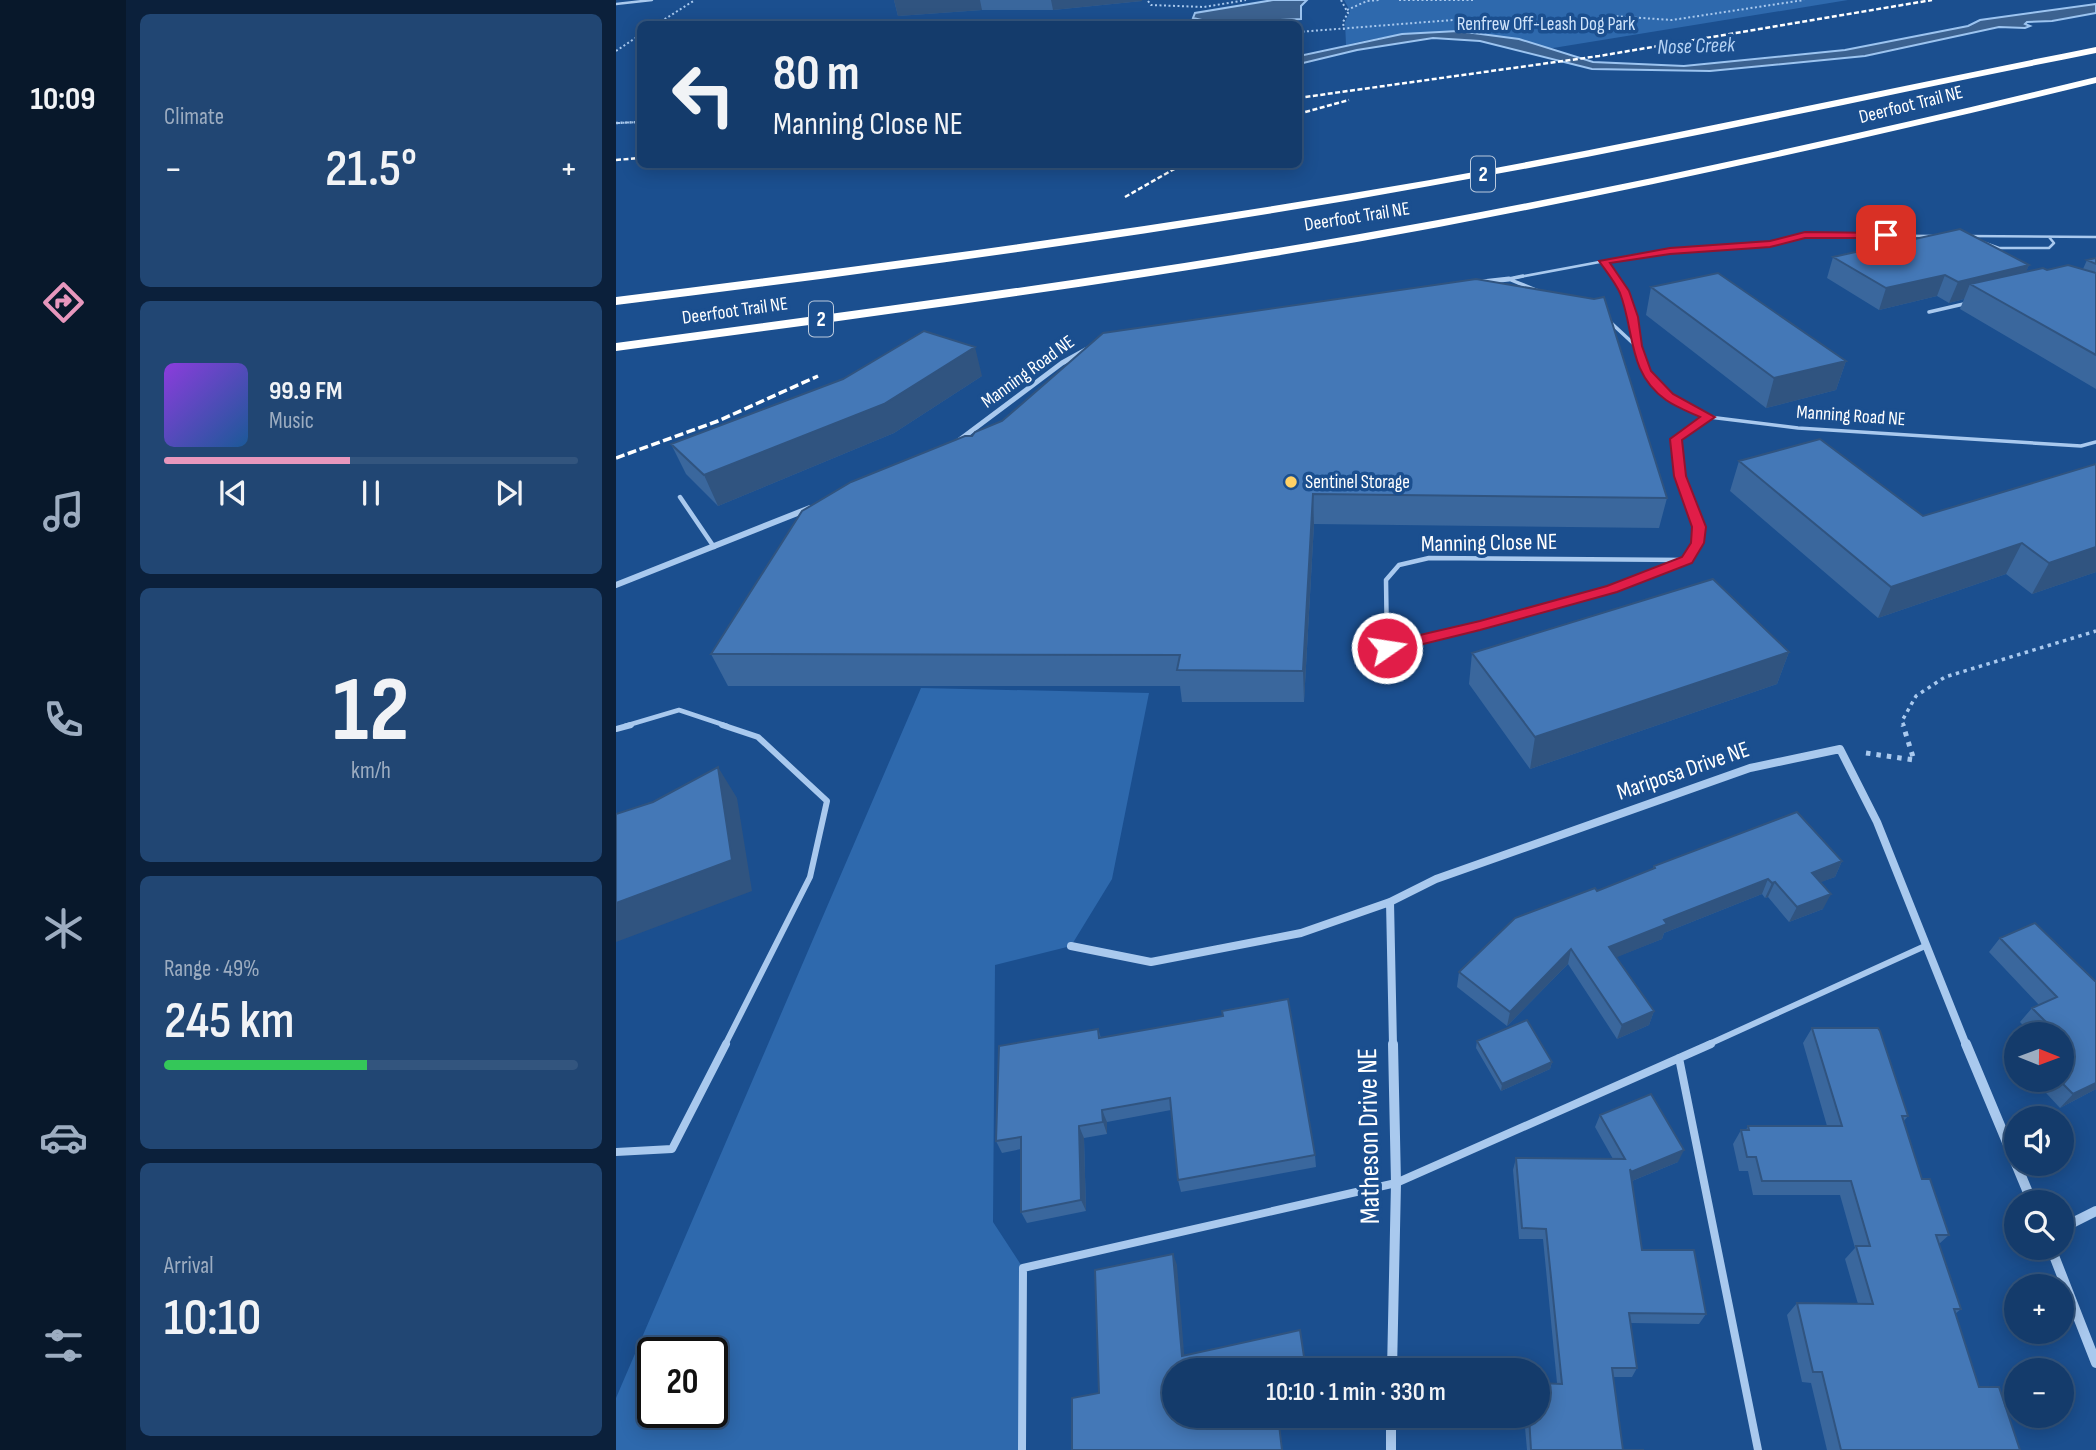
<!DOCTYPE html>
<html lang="en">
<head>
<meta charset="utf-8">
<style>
  body { margin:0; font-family:"Sofia Sans Condensed",sans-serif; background:#214673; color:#f1f3f6; height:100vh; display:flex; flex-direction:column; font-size:26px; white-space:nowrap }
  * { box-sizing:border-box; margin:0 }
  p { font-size:23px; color:#9dadc1 }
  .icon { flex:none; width:38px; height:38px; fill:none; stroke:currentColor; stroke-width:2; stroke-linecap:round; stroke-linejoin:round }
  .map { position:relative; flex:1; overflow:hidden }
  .panel { display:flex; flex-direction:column; gap:14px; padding:14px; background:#0b203b; width:490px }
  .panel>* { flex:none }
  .hud { position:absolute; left:21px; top:21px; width:665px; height:147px; border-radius:10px; box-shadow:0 4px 18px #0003,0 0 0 2px #33557e; background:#143b6b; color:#f1f3f6; overflow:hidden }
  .needle { width:46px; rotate:91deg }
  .fabs { position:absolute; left:1388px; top:1022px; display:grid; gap:14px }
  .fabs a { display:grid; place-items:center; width:70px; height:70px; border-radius:50%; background:#143b6b; box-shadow:0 4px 18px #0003,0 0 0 2px #33557e; font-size:35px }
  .speed { position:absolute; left:21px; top:1337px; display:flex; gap:14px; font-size:35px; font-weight:700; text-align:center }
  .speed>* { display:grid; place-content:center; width:91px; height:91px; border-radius:50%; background:#143b6b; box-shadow:0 4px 18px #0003,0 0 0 2px #33557e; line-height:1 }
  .speed .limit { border:4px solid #111; border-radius:10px; background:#fff; color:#111 }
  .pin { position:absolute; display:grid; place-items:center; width:60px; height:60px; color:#fff; margin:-30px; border-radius:14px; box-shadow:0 4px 10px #0006 }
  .me { position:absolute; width:77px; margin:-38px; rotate:77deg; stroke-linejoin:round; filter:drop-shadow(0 0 5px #0008) }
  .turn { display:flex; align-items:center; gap:24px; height:147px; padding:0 21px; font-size:32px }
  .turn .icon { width:91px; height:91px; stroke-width:2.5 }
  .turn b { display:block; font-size:49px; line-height:60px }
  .big { font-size:52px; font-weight:600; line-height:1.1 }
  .panel .card { flex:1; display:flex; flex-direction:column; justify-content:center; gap:10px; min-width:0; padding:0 24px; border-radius:10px; background:#214673 }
  .panel .dial { align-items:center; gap:0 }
  .dial b { font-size:91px; line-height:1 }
  .song { display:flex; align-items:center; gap:21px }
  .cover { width:84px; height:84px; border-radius:10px; background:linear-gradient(135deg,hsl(270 70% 55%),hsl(210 70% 35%)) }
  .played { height:7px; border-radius:4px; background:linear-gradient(90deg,#e797bd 45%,#33557e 45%) }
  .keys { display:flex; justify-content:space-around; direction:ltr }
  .heat { display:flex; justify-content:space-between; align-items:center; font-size:38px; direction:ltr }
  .charge { height:10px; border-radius:5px; background:linear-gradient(90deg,#34c759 49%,#33557e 0) }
  .trip { position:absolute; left:546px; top:1358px; width:388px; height:70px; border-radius:35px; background:#143b6b; box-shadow:0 4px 18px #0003,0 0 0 2px #33557e; font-weight:600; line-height:70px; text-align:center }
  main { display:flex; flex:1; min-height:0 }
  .dock { display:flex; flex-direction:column; width:126px; justify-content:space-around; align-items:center; background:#08182b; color:#9dadc1 }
  .dock .icon { width:49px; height:49px }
  .dock .on { color:#e797bd }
  .dock b { font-size:32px; color:#f1f3f6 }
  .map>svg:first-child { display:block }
  .green { fill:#2e69ad; fill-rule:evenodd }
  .water { fill:#3c6290; stroke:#9cc4f0; stroke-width:2 }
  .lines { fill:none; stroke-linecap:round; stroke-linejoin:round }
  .path-far3 { stroke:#a9c9ee; stroke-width:2; stroke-dasharray:2 2.5; stroke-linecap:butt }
  .path-far2 { stroke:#a9c9ee; stroke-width:2.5; stroke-dasharray:2 2.5; stroke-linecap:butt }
  .path-far1 { stroke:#a9c9ee; stroke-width:3.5; stroke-dasharray:3.5 4.5; stroke-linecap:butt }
  .path { stroke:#a9c9ee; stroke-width:5; stroke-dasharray:4.5 6; stroke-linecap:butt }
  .service-far4 { stroke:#a9c9ee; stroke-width:2.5 }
  .service-far3 { stroke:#a9c9ee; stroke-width:3.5 }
  .service-far2 { stroke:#a9c9ee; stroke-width:4.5 }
  .service-far1 { stroke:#a9c9ee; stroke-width:6 }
  .service { stroke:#a9c9ee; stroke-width:8 }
  .minor-far3 { stroke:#a9c9ee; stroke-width:5 }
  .minor-far2 { stroke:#a9c9ee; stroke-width:6 }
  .minor-far1 { stroke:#a9c9ee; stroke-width:8 }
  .minor { stroke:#a9c9ee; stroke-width:10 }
  .motorway { fill:#fff; fill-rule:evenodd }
  .rail-far1 { stroke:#fff; stroke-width:2.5; stroke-dasharray:5 2.5; stroke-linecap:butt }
  .rail { stroke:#fff; stroke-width:3.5; stroke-dasharray:9 3.5; stroke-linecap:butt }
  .wall { fill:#3a679d }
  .shaded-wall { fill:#305480 }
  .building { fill:#4478b7; stroke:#305480; stroke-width:2 }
  .route { fill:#e11d48; stroke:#92132f; stroke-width:2 }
  .poi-dot { fill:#ffd166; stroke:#1b4f8f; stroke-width:2.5 }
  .labels { text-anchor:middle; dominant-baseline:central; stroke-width:7; stroke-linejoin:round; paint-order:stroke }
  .far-park-label { font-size:19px; fill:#cfe3fa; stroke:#1b4f8f }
  .far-street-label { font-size:19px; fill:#fff; stroke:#1b4f8f }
  .far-poi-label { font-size:19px; fill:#fff; stroke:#1b4f8f; text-anchor:start }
  .far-water-label { font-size:21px; font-style:italic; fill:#b5d3f5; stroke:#1b4f8f }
  .shield { fill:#1b4f8f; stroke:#bbcadd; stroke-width:2 }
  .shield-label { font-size:21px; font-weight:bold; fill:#fff }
  .street-label { font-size:23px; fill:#fff; stroke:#1b4f8f }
  .near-street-label { font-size:28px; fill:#fff; stroke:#1b4f8f }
</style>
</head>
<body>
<main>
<nav class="dock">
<b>10:09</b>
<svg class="icon on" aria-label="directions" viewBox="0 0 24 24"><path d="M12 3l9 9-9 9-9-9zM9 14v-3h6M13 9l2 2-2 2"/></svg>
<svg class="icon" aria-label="music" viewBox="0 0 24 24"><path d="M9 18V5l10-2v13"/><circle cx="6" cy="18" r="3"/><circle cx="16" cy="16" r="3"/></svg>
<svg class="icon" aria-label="phone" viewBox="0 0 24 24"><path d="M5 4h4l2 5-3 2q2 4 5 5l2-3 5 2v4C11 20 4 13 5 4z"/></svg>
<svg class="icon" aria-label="climate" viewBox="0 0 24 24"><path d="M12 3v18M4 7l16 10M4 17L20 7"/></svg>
<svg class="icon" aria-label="car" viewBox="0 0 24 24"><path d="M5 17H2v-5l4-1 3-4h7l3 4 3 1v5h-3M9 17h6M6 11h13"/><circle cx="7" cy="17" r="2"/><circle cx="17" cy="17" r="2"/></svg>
<svg class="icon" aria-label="filters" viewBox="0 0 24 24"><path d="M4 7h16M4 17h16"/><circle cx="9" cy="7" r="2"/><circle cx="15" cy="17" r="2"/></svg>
</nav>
<section class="panel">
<div class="card"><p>Climate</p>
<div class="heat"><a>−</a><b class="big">21.5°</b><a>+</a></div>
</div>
<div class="card">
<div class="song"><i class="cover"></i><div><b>99.9 FM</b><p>Music</p></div></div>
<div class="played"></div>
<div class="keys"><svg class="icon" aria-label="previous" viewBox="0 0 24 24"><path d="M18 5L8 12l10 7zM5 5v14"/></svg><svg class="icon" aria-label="pause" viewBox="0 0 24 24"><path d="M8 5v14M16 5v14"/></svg><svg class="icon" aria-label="next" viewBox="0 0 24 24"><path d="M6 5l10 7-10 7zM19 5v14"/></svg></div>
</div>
<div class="card dial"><b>12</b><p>km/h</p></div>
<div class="card"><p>Range · 49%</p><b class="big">245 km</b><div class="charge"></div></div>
<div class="card"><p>Arrival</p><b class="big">10:10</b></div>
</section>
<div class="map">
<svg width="1480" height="1450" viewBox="0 0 1480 1450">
  <rect width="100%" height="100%" fill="#1b4f8f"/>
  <!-- green -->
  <path class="green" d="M728,0h504l-301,49c-66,-23 -133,-21 -201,-4l-1,-23 5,-11z
    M305,688l228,5 -37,186 -41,67 -76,19 -2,257 30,46 -1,182h-406v-52zM37,1353h59v59h-59z"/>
  <!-- water -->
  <path class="water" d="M657,0h34l-6,6v13l-86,4 -22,-5 2,-5z
    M1480,4v9l-44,8 -25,1 -2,2 5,2 -5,2 -26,-1 -134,29 -155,15 -118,-2 -112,-28 -47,-3 -76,12 -58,14v-8l103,-22 56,-3 61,8 74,23 91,4 161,-16 123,-24 12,-6z"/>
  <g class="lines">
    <!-- path-far3 -->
    <path class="path-far3" d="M725,0l7,13 -5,9 1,8
      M783,0h76
      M532,1l3,4 53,2 42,-7
      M731,10l20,-9 12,-1
      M41,24l38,-24
      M682,32l155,-12 108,3 51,-7 60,4 132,-20
      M0,51l24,-16
      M2,123l22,-1"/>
    <!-- path-far2 -->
    <path class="path-far2" d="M0,123l24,-1"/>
    <!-- path-far1 -->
    <path class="path-far1" d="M1288,726l-2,-5 14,-25 29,-19 151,-46"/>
    <!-- path -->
    <path class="path" d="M1250,753l48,7 -11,-35"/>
    <!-- service-far4 -->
    <path class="service-far4" d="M0,4l36,-4
      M1350,236l130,1
      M1364,241l19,7h50l5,-5 -5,-6
      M988,261l11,17
      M898,278l123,-23 133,-11 35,-9 130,1"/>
    <!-- service-far3 -->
    <path class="service-far3" d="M998,276l10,15 9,26 3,29 10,26 23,25 40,20 89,11 283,18 15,-4
      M893,279l14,-3
      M895,280l30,12
      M1313,312l39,-9
      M992,320l28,26
      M1064,475l-4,-36 33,-22"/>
    <!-- service-far2 -->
    <path class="service-far2" d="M1064,474c9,37 29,48 7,86
      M64,497l34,50
      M813,558l258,2c-99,38 -197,64 -300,88l-1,-68 13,-15z
      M9,726l54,-16 48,16"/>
    <!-- service-far1 -->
    <path class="service-far1" d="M106,725l36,12 69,64 -17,76 -85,168
      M0,729l15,-4
      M1091,1045l218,-99"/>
    <!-- service -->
    <path class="service" d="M1063,1058l79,392
      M0,1152l56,-3 54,-105
      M406,1450l1,-182 373,-85 315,-139"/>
    <!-- minor-far3 -->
    <path class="minor-far3" d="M866,282l27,-3
      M342,441l104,-78 29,-16"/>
    <!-- minor-far2 -->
    <path class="minor-far2" d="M0,585l194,-77"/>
    <!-- minor-far1 -->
    <path class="minor-far1" d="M774,902l3,143
      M455,946l80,16 150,-29 89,-31 46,-23 314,-111 90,-19 37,73 89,223"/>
    <!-- minor -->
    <path class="minor" d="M1350,1044l66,158
      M1446,1228l34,-17
      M1435,1248l45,115
      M776,1370l4,-187 -3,-139
      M775,1416v34"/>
    <!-- motorway -->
    <path class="motorway" d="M1480,47v6c-222,44 -443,94 -666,133 -270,49 -542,85 -814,119v-8c272,-34 544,-70 814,-117 223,-40 444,-89 666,-133z
      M1480,77v6c-218,53 -437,102 -657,144 -273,51 -548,87 -823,124v-8c275,-37 550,-73 822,-123 221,-41 440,-90 658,-143z"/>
    <!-- rail-far1 -->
    <path class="rail-far1" d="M682,98l301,-42 333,-56
      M682,114l51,-14
      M0,160l24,-2
      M509,197l58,-33"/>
    <!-- rail -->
    <path class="rail" d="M0,458l102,-37 100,-45"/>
  </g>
  <!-- wall -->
  <path class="wall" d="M278,0h248v1l-89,9h-71l-84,6z
    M1217,257l196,8 -3,6 57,-2 4,-9 9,-2v131l-136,-80 4,-10 -15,4 -12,-7 -58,14 -52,-32z
    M1035,287l195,74 -10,29 -70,18 -120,-93z
    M366,376l-88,57 -176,73 -32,-32 -15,-30z
    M1123,461l184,55 173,-52v108l-64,22 -26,-20 -128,44 -148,-127z
    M235,482l816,16 -8,30 -345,-4 -10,178h-122l-2,-16h-452l-17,-32z
    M1173,652l-12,32 -247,85 -61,-85 3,-31z
    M1226,861l-7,16 -15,5 3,27 -34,13 -21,-25 -3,1 -3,-4 -98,39 -2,6 -46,18 38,54 -5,14 -32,14 -49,-75 -61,62 -50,-39 2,-15 138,-81 55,-21 2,-4z
    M1384,938l95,43 1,108 -36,19 -26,-28h28v-46h-34l2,-1 -10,-11 12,-14 7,-3 -50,-53z
    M1196,1028l96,88 -5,6 19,57 27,56 -10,9 22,65 -6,5 24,73 41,63h-193l-16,-67 -9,-1 -15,-67 10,-12 61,1 -13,-45 10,-11 -15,-53h-87l-5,-24h-9l-6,-27 8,-14h5l2,-4h79l-24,-83z
    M482,1029l3,9 214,117 1,12 -135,25 -3,-12 -7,-70 -64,12v12l-23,4 2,73 -59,12 -6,-11v-63l-19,4 -6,-12z
    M861,1041l75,21 -2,7 -49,22 -25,-43z
    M984,1115l78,47 -46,19 10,69 64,64 -7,10 -69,-1 7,45 -5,9h-19l10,73h21h-117l-3,-34h14l19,-33 -14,-144h-24l-6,-69 3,-12 97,1 -18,-32z"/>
  <!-- shaded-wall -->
  <path class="shaded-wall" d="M278,0h86l2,10 -84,6z
    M435,0h91v1l-89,9z
    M1413,265l-9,21 -50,-2 -6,15 -15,4 9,-21z
    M1329,275l-8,21 -58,14 7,-22z
    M359,347l7,29 -88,57 -176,73 -14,-31z
    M1230,361l-10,29 -70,18 8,-30z
    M697,494l1,30 -10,178 -1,-31z
    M1406,543l-16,31 -128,44 13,-31z
    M1480,547v25l-64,22 17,-31z
    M1173,652l-12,32 -247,85 5,-32z
    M102,767l19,31 15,93 -136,51v-39z
    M1226,861l-7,16 -30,11 7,-15z
    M1152,879l-6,15 -98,39 -2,6 -57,23 4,-15 55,-27z
    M1159,882l-7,15 -3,1 7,-15z
    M1215,894l-8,15 -34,13 8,-15z
    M955,949l-3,15 -61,62 3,-14z
    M1038,1011l-5,14 -32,14 5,-14z
    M936,1062l-2,7 -49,22 1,-7z
    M1480,1083v6l-36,19 13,-14z
    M486,1110l5,12v12l-4,-12z
    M463,1126l5,12 2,73 -5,-11z
    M1068,1150l-6,12 -51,21 4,-11z
    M557,1254l4,11 8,100 -3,-9z"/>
  <!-- building -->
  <path class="building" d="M1344,229l69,36 -71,17 -13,-7 -59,13 -53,-31z
    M1480,258v6l-9,-4z
    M1452,265l28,8v82l-126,-71 73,-16 4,2z
    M1102,273l128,88 -72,17 -123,-91z
    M860,279l118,20 10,-2 63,201 -354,-4 -10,177 -126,-1 3,-15 -469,-1 91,-143 49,-29 114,-46h7l3,-4 27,-11 101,-88z
    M308,331l51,16 -91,57 -180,71 -33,-31 172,-65z
    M1204,439l103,77 173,-52v83l-47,16 -27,-20 -131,44 -152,-126z
    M1097,579l76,73 -254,85 -63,-84z
    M102,767l14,93 -116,43v-89l37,-12z
    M1181,812l45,49 -30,12 19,21 -34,13 -22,-25 -3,1 -4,-4 -104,41 3,4 -58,23 45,64 -32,14 -51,-76 -61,63 -51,-40 56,-54 80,-30 2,3 58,-23 -1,-2z
    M1419,923l60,58h1v102l-23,11 -14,-14h3v-46h-33v-1l19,-9 -16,-16 25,-11 -57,-59z
    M672,999l27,156 -137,25 -8,-82 -68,12 1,12 -24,4 2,74 -60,12v-75l-25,4 3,-95 99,-17 1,9 124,-22 -1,-5z
    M911,1020l25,42 -50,22 -25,-43z
    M1196,1028h66l2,3 28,85h-6l20,63h8l19,56h-13l25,74h-7l25,78h20l21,63h-179l-19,-78h-9l-16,-69 76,1 -17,-58h14l-19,-65h-89l-6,-24h-9l-6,-27h8l-1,-4h94z
    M1035,1094l33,56 -53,22 -1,-3 12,81h52l12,64 -77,-1 8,55h-25l11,82h21h-113l-2,-34h9v-33l24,1 -16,-155 -24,-1 -6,-70 109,1 -25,-44z
    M557,1254l9,102 118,-26 6,40h-132v46h104l4,34h-210v-52l27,-5 -4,-123z"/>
  <!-- route -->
  <path class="route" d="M1189,232l81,1 5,2 -5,3h-81l-35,9 -100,7 -60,9 19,28 9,26 4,29 9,25 22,23 42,23 -33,23 4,36 20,51 -2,16 -12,20 -75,29 -137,38 -93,23 -6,-2 -2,-3 2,-4 99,-23 127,-35 75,-29 9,-14 1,-16 -18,-51 -4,-37 30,-22c-11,-5 -24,-10 -34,-17 -39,-28 -31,-68 -46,-107 -5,-11 -14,-22 -21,-32l71,-13 100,-7z"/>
  <!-- markers -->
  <circle class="poi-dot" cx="675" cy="482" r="7"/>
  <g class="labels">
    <!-- far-park labels -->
    <g class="far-park-label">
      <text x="930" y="24">Renfrew Off-Leash Dog Park</text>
    </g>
    <!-- far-street labels -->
    <g class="far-street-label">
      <text transform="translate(1295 105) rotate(-14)">Deerfoot Trail NE</text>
      <text transform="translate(741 217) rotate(-9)">Deerfoot Trail NE</text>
      <text transform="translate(119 311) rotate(-8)">Deerfoot Trail NE</text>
      <text transform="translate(412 372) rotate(-36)">Manning Road NE</text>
      <text transform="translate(1235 416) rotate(4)">Manning Road NE</text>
    </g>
    <!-- far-poi labels -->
    <g class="far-poi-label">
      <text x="689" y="482">Sentinel Storage</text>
    </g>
    <!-- far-water labels -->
    <g class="far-water-label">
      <text transform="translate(1080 46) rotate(-2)">Nose Creek</text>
    </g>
    <!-- shield labels -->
    <g class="shield">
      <rect x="855" y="156.5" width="24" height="35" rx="5"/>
      <rect x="193" y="301.5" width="24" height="35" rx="5"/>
    </g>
    <g class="shield-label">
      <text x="867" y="174">2</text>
      <text x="205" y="319">2</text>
    </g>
    <!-- street labels -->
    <g class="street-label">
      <text transform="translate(873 543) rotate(-1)">Manning Close NE</text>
      <text transform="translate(1067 771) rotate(-19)">Mariposa Drive NE</text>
    </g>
    <!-- near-street labels -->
    <g class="near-street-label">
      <text transform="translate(753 1136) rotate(-91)">Matheson Drive NE</text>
    </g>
  </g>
</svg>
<div class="fabs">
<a><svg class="needle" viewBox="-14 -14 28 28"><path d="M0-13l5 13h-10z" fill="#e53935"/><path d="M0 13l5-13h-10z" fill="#9dadc1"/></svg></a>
<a><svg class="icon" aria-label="sound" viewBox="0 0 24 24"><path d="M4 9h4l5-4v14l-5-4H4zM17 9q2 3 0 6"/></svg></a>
<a><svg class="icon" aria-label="search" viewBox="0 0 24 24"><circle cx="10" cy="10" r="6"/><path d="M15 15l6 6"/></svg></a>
<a>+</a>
<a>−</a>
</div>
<div class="speed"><div class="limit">20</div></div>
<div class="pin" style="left:1270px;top:235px;background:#d93025"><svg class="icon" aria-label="arrive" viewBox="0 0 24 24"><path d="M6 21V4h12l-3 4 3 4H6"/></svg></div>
<svg class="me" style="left:771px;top:648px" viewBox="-20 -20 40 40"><circle r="17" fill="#e11d48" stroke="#fff" stroke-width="3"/><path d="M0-11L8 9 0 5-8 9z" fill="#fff"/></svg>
<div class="trip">10:10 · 1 min · 330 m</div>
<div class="hud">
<div class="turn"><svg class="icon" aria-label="left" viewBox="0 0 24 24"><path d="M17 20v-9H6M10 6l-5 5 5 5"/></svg><div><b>80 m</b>Manning Close NE</div></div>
</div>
</div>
</main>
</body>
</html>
